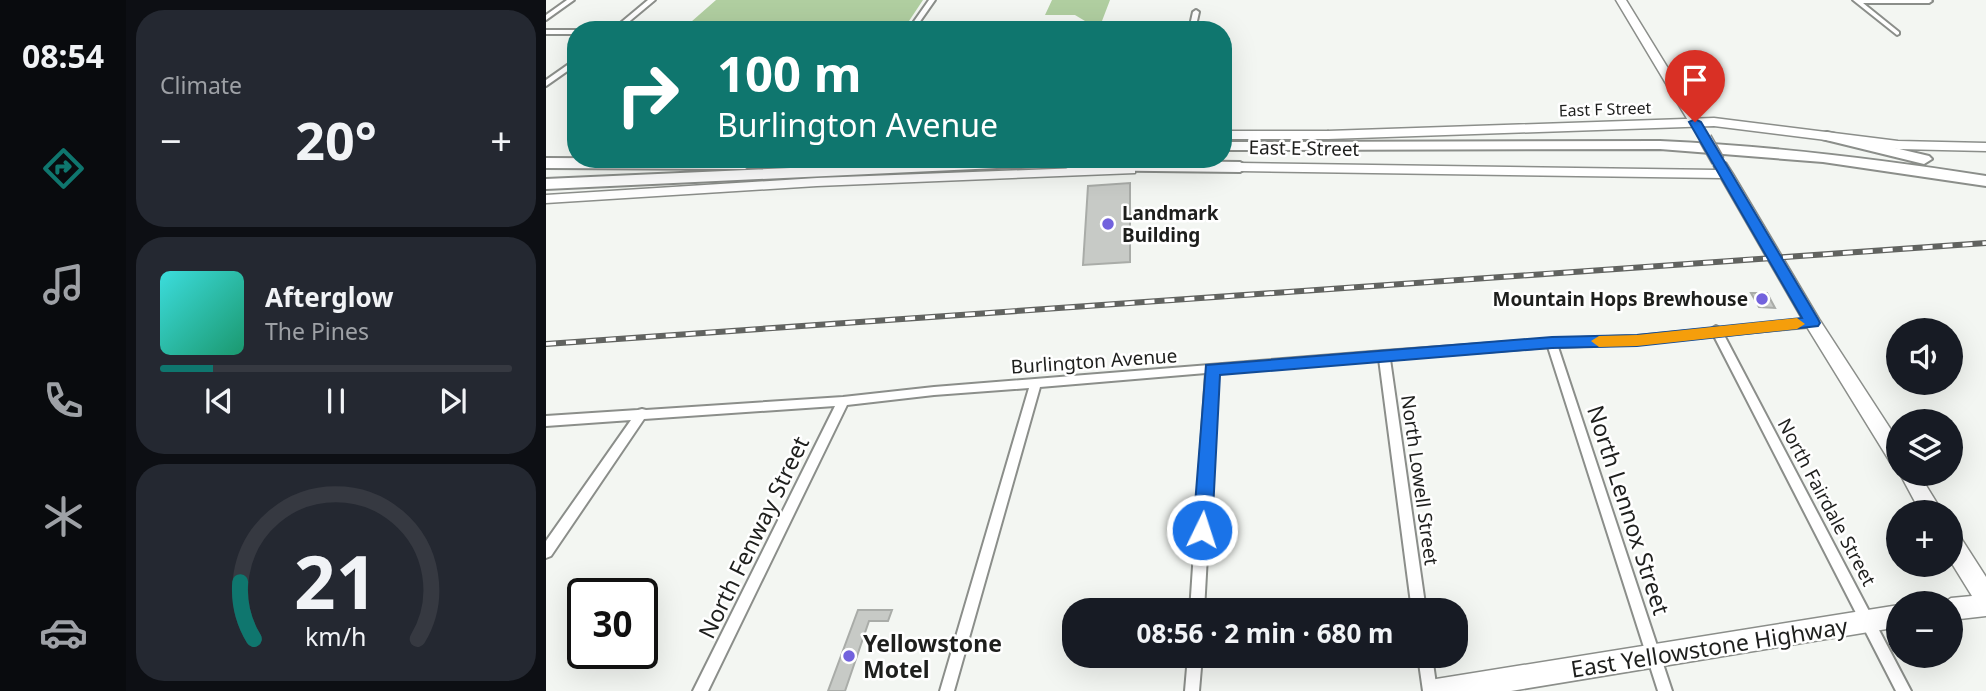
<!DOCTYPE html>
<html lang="en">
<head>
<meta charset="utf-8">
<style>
  body { margin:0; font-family:"Noto Sans",sans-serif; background:#242831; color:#f1f3f6; height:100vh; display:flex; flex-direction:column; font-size:26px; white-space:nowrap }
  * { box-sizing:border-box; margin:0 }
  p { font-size:23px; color:#9ea1a6 }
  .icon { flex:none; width:38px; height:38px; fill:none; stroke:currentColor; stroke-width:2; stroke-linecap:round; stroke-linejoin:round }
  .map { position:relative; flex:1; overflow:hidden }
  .panel { display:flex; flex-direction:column; gap:10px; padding:10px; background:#0d0f14; width:420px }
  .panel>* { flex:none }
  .top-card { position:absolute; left:21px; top:21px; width:665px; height:147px; border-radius:28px; box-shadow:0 7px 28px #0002; background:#0f766e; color:#fff; overflow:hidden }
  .tools { position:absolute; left:1340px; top:318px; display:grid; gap:14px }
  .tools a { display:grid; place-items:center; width:77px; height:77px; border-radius:50%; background:#171b24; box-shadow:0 7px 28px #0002; font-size:35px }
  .speed { position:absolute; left:21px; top:578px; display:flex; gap:14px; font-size:35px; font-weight:700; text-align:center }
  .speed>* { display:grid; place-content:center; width:91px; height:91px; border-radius:50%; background:#171b24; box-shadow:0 7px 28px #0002; line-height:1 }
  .speed .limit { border:4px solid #111; border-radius:10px; background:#fff; color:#111 }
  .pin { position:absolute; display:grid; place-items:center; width:60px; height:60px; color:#fff; margin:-72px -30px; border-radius:50% 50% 50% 0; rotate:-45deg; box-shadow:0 0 7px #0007 }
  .pin .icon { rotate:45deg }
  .me { position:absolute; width:77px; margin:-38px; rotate:4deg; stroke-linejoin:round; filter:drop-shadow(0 0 5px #0008) }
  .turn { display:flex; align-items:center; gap:24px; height:147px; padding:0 35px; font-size:32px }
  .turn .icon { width:91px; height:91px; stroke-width:2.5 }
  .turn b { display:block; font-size:49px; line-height:60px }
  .big { font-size:52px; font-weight:700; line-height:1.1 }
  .panel .card { flex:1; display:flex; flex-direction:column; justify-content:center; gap:10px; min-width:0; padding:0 24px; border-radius:28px; background:#242831 }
  .panel .dial { align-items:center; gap:0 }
  .dial svg { height:182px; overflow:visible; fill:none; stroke:#363941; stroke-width:7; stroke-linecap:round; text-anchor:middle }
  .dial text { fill:#f1f3f6; stroke:none }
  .song { display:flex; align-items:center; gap:21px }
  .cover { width:84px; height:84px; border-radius:10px; background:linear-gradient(135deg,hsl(180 70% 55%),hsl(160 70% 35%)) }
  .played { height:7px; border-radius:4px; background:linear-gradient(90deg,#0f766e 15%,#363941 15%) }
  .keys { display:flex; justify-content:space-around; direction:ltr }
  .heat { display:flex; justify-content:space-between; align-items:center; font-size:38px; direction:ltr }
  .trip { position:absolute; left:516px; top:598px; width:406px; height:70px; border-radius:28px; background:#171b24; box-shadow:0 7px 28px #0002; font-weight:700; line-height:70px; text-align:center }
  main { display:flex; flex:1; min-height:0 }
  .menu { display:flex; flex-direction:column; width:126px; justify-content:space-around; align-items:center; background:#090b0e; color:#9ea1a6 }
  .menu .icon { width:49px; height:49px }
  .menu .current { color:#0f766e }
  .menu b { font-size:32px; color:#f1f3f6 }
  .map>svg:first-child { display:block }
  .green { fill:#b0cea0 }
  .building { fill:#c7cac6; stroke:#a9aca8; stroke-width:2 }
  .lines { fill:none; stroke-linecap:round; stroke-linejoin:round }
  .minor-casing { stroke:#8b8e8a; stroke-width:4 }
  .secondary-casing { stroke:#8b8e8a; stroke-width:3 }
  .primary-casing { stroke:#8b8e8a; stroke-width:3 }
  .motorway-casing { stroke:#8b8e8a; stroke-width:4 }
  .minor { fill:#fff; fill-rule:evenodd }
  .secondary { fill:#fff; fill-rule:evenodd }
  .primary { fill:#fff; fill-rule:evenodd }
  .motorway { fill:#fff; fill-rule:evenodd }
  .rail-casing { stroke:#616360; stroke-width:6 }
  .rail { stroke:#fff; stroke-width:3.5; stroke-dasharray:10; stroke-linecap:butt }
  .primary-bridge-casing { stroke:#8b8e8a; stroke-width:15; stroke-linecap:butt }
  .primary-bridge { stroke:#fff; stroke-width:12 }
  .route { fill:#1a73e8; stroke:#114b97; stroke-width:2 }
  .slow { fill:#f59e0b }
  .poi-dot { fill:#7262dd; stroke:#fff; stroke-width:2.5 }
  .labels { text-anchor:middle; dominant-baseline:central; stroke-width:5; stroke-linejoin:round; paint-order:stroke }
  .far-street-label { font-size:16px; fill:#1e1f1d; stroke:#fff }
  .street-label { font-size:19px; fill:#1e1f1d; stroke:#fff }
  .poi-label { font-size:19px; font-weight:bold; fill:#1e1f1d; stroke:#fff; text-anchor:start }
  .near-street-label { font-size:23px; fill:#1e1f1d; stroke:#fff }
  .near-poi-label { font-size:23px; font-weight:bold; fill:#1e1f1d; stroke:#fff; text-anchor:start }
</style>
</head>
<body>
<main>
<nav class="menu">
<b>08:54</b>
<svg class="icon current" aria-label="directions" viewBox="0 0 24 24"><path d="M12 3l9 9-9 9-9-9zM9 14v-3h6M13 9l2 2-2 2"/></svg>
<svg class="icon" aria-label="music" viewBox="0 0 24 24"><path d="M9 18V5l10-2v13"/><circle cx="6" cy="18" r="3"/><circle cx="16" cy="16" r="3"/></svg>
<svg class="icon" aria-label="phone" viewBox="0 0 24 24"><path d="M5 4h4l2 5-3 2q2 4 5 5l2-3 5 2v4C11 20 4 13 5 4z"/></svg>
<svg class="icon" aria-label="climate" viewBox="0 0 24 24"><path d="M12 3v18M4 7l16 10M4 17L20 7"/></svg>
<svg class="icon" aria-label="car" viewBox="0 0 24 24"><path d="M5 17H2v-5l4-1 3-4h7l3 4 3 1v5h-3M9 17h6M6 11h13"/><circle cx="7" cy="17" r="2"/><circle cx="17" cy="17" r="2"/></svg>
</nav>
<section class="panel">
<div class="card"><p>Climate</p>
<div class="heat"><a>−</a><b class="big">20°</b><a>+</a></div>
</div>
<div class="card">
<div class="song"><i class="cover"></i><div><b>Afterglow</b><p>The Pines</p></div></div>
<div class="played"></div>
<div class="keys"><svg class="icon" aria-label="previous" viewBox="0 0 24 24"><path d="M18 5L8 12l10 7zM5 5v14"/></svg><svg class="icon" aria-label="pause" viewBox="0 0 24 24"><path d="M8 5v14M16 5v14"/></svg><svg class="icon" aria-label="next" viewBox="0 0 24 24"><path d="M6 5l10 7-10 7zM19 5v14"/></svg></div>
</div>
<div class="card dial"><svg viewBox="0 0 100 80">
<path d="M14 69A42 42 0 1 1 86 69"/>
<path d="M14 69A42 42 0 0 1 8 44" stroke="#0f766e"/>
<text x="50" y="56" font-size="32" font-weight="700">21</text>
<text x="50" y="72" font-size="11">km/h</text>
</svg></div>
</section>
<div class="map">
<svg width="1440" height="691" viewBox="0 0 1440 691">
  <rect width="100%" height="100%" fill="#f3f6f2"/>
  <!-- green -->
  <path class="green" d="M170,0h207l-20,30 -220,-1z
    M506,0h58l-8,21h-17l-10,-6h-30z"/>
  <!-- building -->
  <path class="building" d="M584,183v79l-47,3 5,-79z
    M1205,293h16l8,15 -16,-1z
    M312,610h34l-4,11h-19l-24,70h-17z"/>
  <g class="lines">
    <defs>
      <path id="minor" d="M21,0h7l-28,20v-5z
        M102,0h7l-36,30h-7z
        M383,0h6l-21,30h-6z
        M1307,0h78l1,1 -3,2h-66l36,29v2l-2,1z
        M650,10l3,2 -4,18h-6l4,-18z
        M0,30h30v4h-30z
        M30,59v6l-30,21v-6z
        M1267,319l5,4 -1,3 -93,9 187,356h-15l-182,-355 -77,8 -79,3 114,344h-14l-110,-344 -158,12 36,252h-14l-33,-252 -162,13 -13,239h-14l16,-238 -166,14 -86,304h-14l89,-303 -95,7 -87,10 -139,286h-15l142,-285 -191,13 -93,137 -5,2v-17l85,-121 -85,6v-10l92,-6 4,-1 4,1 197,-13 91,-10 450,-36 168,-12 85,-3 74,-7 5,-3 4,2z
        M642,656h14l-3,35h-14z
        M872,656h14l5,35h-14z"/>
      <path id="secondary" d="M1070,0h10l75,122 -2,2 -4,1 -6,-3z
        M677,131h105l6,4 -6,4h-105z
        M585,166l4,1v6l-318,13 -271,17v-8l271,-17z"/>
      <path id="primary" d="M1168,118l184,23 88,2v8l-88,-2 -184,-23 -386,13 -7,-4 7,-4z
        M1175,162l5,1 7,11 86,145 80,123v25l-7,-2 -85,-138 -86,-149 -481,-7 -7,-4 7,-4 476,7 -2,-4z
        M1353,472l20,2 24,39h-22z
        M1405,532l8,3 27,42v39l-35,4v-16h-9l9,-6 21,-2 -21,-34z
        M1353,605v22l-388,64h-87l3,-9 9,-3z"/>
      <path id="motorway" d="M1281,132l102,24 3,3 -8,5 -102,-25 -2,-3 2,-3z
        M1114,141c110,5 218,18 326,35v10l-163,-24 -163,-13 -437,1v-8z
        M0,158l199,1 8,5 -8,5 -199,-1z
        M448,159l246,3 8,5 -8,5 -171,-2 -7,-5 -516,24v-10z"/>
    </defs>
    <!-- minor casing -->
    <use href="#minor" class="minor-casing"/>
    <!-- secondary casing -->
    <use href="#secondary" class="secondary-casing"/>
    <!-- primary casing -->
    <use href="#primary" class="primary-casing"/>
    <!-- motorway casing -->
    <use href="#motorway" class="motorway-casing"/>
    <!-- minor -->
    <use href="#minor" class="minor"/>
    <!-- secondary -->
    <use href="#secondary" class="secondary"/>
    <!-- primary -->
    <use href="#primary" class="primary"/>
    <!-- motorway -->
    <use href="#motorway" class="motorway"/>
    <defs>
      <path id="rail" d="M0,344l1440,-101"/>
    </defs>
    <!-- rail casing -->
    <use href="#rail" class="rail-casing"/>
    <!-- rail -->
    <use href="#rail" class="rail"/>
    <defs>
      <path id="primary-bridge" d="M1159,138l13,23"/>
    </defs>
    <!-- primary-bridge casing -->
    <use href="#primary-bridge" class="primary-bridge-casing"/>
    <!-- primary-bridge -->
    <use href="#primary-bridge" class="primary-bridge"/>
  </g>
  <!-- route -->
  <path class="route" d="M1149,119l6,3 117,197 2,4 -2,3 -181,20 -85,2 -332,27 -8,155 -3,6 -7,3 -7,-3 -2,-6 13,-165 346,-28 85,-2 165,-17 -113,-196z"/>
  <!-- slow -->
  <path class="slow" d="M1251,318l8,6 -8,5 -160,17 -38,1 -8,-6 8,-5 38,-1z"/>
  <!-- markers -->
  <g class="poi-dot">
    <circle cx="562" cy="224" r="7"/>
    <circle cx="1216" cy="299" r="7"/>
    <circle cx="303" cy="656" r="7"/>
  </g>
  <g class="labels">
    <!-- far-street labels -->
    <g class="far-street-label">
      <text transform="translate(1059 109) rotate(-2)">East F Street</text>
    </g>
    <!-- street labels -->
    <g class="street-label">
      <text transform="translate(758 148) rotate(1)">East E Street</text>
      <text transform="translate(548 361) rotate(-4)">Burlington Avenue</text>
      <text transform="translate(874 480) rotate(82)">North Lowell Street</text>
      <text transform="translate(1281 502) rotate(62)">North Fairdale Street</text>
    </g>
    <!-- poi labels -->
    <g class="poi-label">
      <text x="576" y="213">Landmark<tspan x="576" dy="22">Building</tspan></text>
      <text x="1202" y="299" text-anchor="end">Mountain Hops Brewhouse</text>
    </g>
    <!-- near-street labels -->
    <g class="near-street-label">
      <text transform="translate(1083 510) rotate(72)">North Lennox Street</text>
      <text transform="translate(207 537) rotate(-64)">North Fenway Street</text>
      <text transform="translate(1163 647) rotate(-9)">East Yellowstone Highway</text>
    </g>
    <!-- near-poi labels -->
    <g class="near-poi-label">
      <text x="317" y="643">Yellowstone<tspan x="317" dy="26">Motel</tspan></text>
    </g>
  </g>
</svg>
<div class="tools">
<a><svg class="icon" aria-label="sound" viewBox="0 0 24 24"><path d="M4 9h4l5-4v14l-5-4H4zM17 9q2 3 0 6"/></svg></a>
<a><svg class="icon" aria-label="layers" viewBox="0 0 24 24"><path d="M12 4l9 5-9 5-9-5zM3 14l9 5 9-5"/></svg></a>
<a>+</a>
<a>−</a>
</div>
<div class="speed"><div class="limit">30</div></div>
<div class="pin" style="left:1149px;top:122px;background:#d93025"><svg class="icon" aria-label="arrive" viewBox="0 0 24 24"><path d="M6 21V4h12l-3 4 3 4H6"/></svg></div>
<svg class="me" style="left:656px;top:530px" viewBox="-20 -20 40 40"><circle r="17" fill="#1a73e8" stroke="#fff" stroke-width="3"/><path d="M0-11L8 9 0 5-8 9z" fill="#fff"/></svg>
<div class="trip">08:56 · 2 min · 680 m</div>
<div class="top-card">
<div class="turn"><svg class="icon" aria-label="right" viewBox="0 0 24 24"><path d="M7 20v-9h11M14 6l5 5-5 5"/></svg><div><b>100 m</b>Burlington Avenue</div></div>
</div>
</div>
</main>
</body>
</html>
